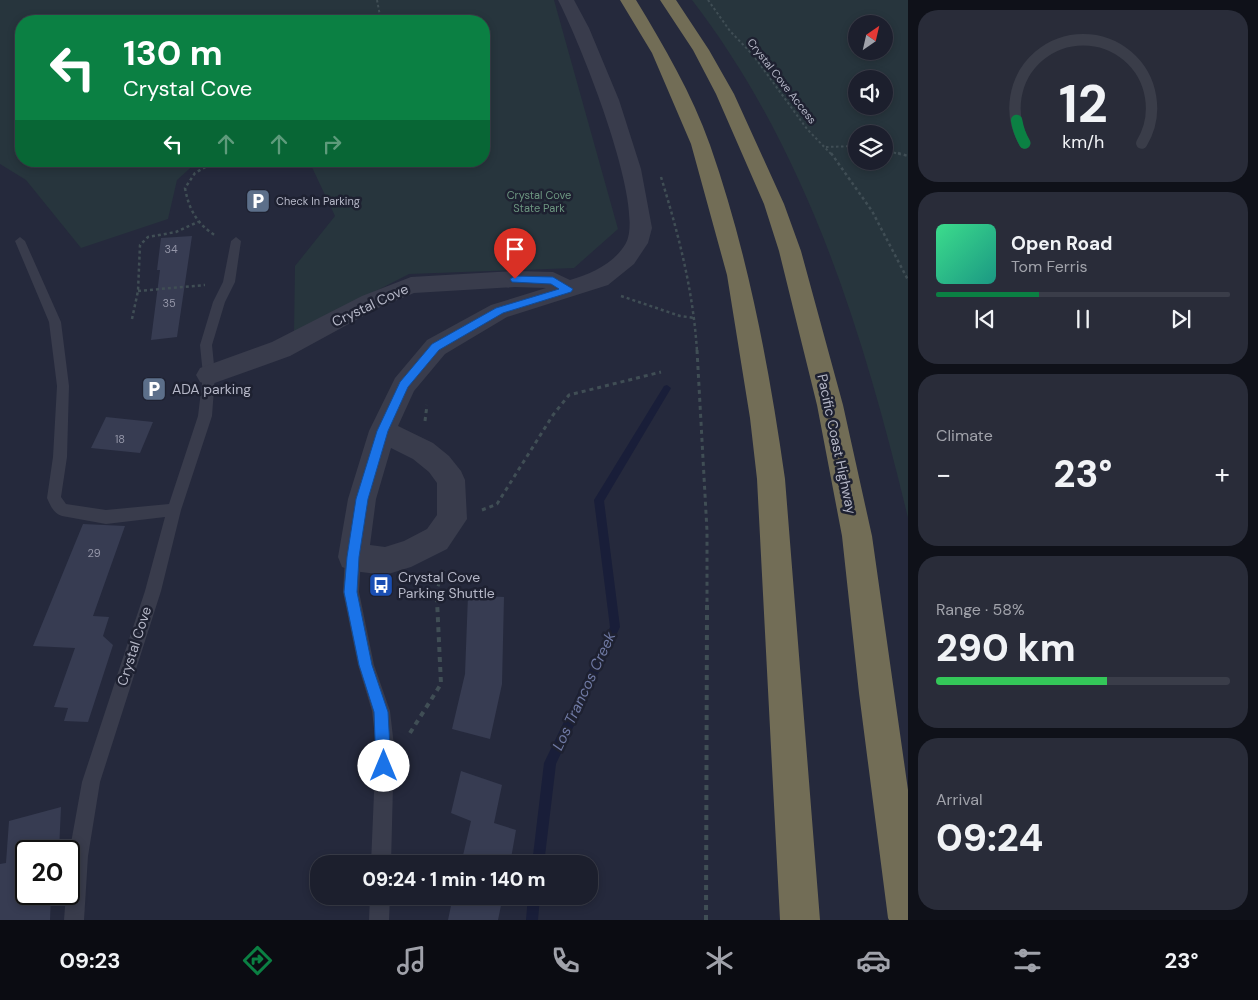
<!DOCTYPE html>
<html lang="en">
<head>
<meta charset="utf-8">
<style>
  body { margin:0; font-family:"DM Sans",sans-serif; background:#292c39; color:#f1f3f6; height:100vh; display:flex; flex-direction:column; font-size:19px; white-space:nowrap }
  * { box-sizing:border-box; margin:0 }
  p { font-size:16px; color:#a0a2aa }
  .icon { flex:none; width:28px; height:28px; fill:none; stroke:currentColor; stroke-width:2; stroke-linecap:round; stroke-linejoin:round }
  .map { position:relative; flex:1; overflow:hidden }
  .details { display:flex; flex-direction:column; gap:10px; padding:10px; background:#0f1119; width:350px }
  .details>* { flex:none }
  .banner { position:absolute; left:15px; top:15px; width:475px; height:152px; border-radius:20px; box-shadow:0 2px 8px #0003,0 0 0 1px #3a3d49; background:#0b8043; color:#fff; overflow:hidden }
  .needle { width:32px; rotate:34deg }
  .buttons { position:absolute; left:848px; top:15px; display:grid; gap:10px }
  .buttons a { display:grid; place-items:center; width:45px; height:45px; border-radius:50%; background:#1c1f2d; box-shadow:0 2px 8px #0003,0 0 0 1px #3a3d49; font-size:25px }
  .speed { position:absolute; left:15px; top:840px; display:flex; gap:10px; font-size:25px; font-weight:700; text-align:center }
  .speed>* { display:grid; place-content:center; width:65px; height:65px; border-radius:50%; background:#1c1f2d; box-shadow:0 2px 8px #0003,0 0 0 1px #3a3d49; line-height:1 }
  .speed .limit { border:2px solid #111; border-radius:8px; background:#fff; color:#111 }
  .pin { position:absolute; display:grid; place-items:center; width:42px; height:42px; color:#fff; margin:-51px -21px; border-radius:50% 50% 50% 0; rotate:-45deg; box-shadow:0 0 5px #0007 }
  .pin .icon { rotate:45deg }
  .me { position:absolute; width:55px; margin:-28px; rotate:0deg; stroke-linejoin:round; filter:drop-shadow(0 0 4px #0008) }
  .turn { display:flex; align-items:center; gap:18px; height:105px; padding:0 25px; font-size:22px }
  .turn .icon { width:65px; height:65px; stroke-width:2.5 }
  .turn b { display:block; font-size:35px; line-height:42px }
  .lanes { display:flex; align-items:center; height:48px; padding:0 25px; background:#0003; justify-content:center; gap:25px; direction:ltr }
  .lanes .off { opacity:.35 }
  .big { font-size:38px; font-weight:800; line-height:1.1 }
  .details .card { flex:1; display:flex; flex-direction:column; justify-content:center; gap:8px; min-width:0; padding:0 18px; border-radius:20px; background:#292c39 }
  .details .dial { align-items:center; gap:0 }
  .dial svg { height:130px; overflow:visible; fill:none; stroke:#3a3d49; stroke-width:7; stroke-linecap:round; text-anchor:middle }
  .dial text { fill:#f1f3f6; stroke:none }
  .song { display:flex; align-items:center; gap:15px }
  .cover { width:60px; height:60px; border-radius:8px; background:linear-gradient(135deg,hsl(150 70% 55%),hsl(170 70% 35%)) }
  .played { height:5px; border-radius:2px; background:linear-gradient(90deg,#0b8043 35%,#3a3d49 35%) }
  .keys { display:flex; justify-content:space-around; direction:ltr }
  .heat { display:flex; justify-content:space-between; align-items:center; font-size:28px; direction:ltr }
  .charge { height:8px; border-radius:4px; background:linear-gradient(90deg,#34c759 58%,#3a3d49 0) }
  .trip { position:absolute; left:310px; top:855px; width:288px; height:50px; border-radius:20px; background:#1c1f2d; box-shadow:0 2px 8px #0003,0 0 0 1px #3a3d49; font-weight:800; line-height:50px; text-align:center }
  .tabs { display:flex; height:80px; justify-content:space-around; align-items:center; background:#0b0c12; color:#a0a2aa }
  .tabs .icon { width:35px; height:35px }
  .tabs .selected { color:#0b8043 }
  .tabs b { font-size:22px; color:#f1f3f6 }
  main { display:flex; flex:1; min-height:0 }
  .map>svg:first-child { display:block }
  .green { fill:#27353d; fill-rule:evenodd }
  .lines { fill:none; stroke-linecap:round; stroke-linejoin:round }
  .stream { fill:#191e39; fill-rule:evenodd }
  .building { fill:#373c52 }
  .path-far3 { stroke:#404e55; stroke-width:2; stroke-dasharray:2.5 2.5; stroke-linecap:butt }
  .path-far2 { stroke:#404e55; stroke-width:2.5; stroke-dasharray:3 3; stroke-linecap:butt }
  .path-far1 { stroke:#404e55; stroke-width:3; stroke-dasharray:4 4; stroke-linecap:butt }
  .path { stroke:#404e55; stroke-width:4; stroke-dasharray:5 5; stroke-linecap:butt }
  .lane { fill:#393c4c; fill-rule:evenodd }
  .street { fill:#393c4c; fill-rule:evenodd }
  .highway { fill:#726d56; fill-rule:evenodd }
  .route { fill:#1a73e8; stroke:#114b97 }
  .labels { text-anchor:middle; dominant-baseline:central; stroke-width:5; stroke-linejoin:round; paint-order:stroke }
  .far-street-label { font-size:11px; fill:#b5b7c7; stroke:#1e2131 }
  .far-park-label { font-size:11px; fill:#6d9781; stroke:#1e2131 }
  .far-poi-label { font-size:11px; fill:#b5b7c7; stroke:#1e2131; text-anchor:start }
  .number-label { font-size:11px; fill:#9496a8 }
  .street-label { font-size:14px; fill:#b5b7c7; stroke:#1e2131 }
  .poi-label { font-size:14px; fill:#b5b7c7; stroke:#1e2131; text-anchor:start }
  .water-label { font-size:15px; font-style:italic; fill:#707aa4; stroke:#1e2131 }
</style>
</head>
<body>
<main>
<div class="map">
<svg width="908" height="920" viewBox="0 0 908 920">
  <rect width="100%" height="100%" fill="#25293c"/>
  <!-- green -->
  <path class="green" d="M0,0h554l64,229 -44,39 -165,6 -115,59 1,-67 40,-50 -26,-55h175v-140h-463v140h177l-21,19 -9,39 -87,29 -55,-68 -26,-16z
    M692,0h216v518c-44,-183 -100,-367 -216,-518zM856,24h28v27h-28zM856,79h28v27h-28zM856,134h28v27h-28z"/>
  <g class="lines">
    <!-- stream -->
    <path class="stream" d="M667,385l4,3 -1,2 -66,111 16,126 -64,137 -12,100h-12l12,-101 66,-136 -16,-127 70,-114z
      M528,896h12l-2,24h-12z"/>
  </g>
  <!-- building -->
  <path class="building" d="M192,236l-15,101 -26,3 9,-70h-3l4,-32z
    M106,417l47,5 -13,31 -49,-5z
    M83,524l42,2 -32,90 16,1 -6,19 10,9 -25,77 -24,-1 4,-13 -14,-1 21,-59 -42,-2z
    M468,595l36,2 -2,87 -12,55 -38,-10 13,-55z
    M461,771l41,14 -8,38 22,7 -6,34h-49l10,-43 -20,-8z
    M61,807l-2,44h-33v43h27h-2l-1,26h-50v-56l6,-1 3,-42z
    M453,896h50l-5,24h-50z"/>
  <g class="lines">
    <!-- path-far3 -->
    <path class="path-far3" d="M377,0l4,21
      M708,0l22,31 23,24 54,74 25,26
      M826,147l30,-1
      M884,150l19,5"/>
    <!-- path-far2 -->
    <path class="path-far2" d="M831,153l41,58 36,69
      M898,153l10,3
      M216,161l-21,12 -10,15c4,22 12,36 31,48
      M331,161h10
      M661,177c18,59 32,113 36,174
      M138,291l67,-6
      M621,296l59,20 15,2
      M132,319l6,-28 2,-46 8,-8 28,-5 22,-10"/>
    <!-- path-far1 -->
    <path class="path-far1" d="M697,350l10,181v71
      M425,421l2,-16
      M482,510l15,-6 56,-89 16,-20 92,-23
      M438,602l-1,-13 7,-19"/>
    <!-- path -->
    <path class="path" d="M410,733l31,-49 -4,-84
      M706,920l1,-320"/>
    <!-- lane -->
    <path class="lane" d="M20,237l5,4 36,81 8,64 -2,71 -6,40 5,7 40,6 63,-6 29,-88 5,-41 -3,-30 13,-43 10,-20 8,-41 5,-4 5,4 -6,41 -10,20 -13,43 3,30 -3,41 -31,94 -20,81 -61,191 -12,74 -4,64h-20l2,-26h3v-40l13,-72 63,-191 20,-74 -59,7 -44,-8c-8,-2 -12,-11 -15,-18l6,-41 4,-71 -8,-64 -34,-81z
      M353,550l5,2 3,5 -2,35 15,73 16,46 4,35 -3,118h-20l5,-118 -4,-35 -14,-46 -15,-73 2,-35 3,-5z
      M370,896h20l-1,24h-20z"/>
    <!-- street -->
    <path class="street" d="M558,0h16l15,28 30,72 22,69 11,59 -4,15 -14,21 -26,21 -101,32 -62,37 -31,37 -16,35 35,17 16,13 12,15 4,9 2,39 -20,30 -36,18 -26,8 -32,-4 -11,-4 -4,-10 10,-58 21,-68 26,-53 32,-38 64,-35 55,-17 -31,-1 -101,6 -36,15 -88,48 -81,29 -9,-3 -4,-7 4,-7 72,-26 90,-46 49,-19 104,-6 38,1 17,8c21,-6 45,-17 56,-37 20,-38 -47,-203 -68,-243zM391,448l22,11 16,13 8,11v32l-10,14 -23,12 -19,6 -15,-2 6,-46z"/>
    <!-- highway -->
    <path class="highway" d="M620,0h16c28,46 56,94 74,145 38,109 59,221 75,334l35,441h-40l-23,-441 -7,-61 -23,-143 -36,-131 -39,-91z
      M660,0h16l33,50 25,44 50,110 17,47 42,154 29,131 36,254v130h-19l-1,-2 -29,-225 -17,-157 -25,-131 -38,-154 -15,-47 -48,-110 -23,-44z"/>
  </g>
  <!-- route -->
  <path class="route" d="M515,276l38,1 20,12 -2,3 -68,21 -64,37 -31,37 -20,44 -20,68 -9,58 -2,35 15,73 16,47 3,54 -2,5 -5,2 -5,-2 -3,-5 -2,-54 -15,-47 -15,-73 3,-35 9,-58 21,-68 23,-49 32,-38 64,-36 63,-19 -8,-5 -39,-2 -2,-3z"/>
  <!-- icons -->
  <defs>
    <symbol id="parking-square" viewBox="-11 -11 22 22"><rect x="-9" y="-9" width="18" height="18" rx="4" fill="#5c6f8a" stroke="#1e2131"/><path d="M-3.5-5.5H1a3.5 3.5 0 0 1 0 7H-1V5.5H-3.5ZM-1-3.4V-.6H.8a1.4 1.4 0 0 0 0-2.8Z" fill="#fff"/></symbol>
    <symbol id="bus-square" viewBox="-11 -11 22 22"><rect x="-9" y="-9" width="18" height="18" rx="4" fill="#1a4fb4" stroke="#1e2131"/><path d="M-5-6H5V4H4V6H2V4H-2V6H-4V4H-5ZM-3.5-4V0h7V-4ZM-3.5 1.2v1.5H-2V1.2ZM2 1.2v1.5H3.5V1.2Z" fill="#fff"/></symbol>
  </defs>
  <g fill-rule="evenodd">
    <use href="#parking-square" x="244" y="187" width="28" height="28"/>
    <use href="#parking-square" x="140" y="375" width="28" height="28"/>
    <use href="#bus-square" x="367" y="571" width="28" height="28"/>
  </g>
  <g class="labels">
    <!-- far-street labels -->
    <g class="far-street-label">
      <text transform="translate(782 81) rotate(52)">Crystal Cove Access</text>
    </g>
    <!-- far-park labels -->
    <g class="far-park-label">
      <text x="539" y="195">Crystal Cove<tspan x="539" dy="13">State Park</tspan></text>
    </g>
    <!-- far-poi labels -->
    <g class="far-poi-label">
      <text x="276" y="201">Check In Parking</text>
    </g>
    <!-- number labels -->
    <g class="number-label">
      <text x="171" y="249">34</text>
      <text x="169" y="303">35</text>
      <text x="120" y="439">18</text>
      <text x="94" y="553">29</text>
    </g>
    <!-- street labels -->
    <g class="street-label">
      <text transform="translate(370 305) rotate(-25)">Crystal Cove</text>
      <text transform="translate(837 444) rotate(78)">Pacific Coast Highway</text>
      <text transform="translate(134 646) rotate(-72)">Crystal Cove</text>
    </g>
    <!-- poi labels -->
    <g class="poi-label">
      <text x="172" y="389">ADA parking</text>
      <text x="398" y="577">Crystal Cove<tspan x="398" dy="16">Parking Shuttle</tspan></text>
    </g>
    <!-- water labels -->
    <g class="water-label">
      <text transform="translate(584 691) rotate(-65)">Los Trancos Creek</text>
    </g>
  </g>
</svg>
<div class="buttons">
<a><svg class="needle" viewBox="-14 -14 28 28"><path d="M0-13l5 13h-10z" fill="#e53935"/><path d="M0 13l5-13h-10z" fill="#a0a2aa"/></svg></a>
<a><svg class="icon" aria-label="sound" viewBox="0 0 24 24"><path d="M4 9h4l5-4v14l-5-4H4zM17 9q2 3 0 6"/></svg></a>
<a><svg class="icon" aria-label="layers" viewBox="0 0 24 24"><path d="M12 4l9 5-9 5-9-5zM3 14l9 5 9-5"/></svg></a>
</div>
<div class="speed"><div class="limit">20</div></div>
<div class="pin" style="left:515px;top:279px;background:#d93025"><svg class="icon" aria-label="arrive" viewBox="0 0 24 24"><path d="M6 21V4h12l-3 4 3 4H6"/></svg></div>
<svg class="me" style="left:384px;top:766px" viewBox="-20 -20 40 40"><circle r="19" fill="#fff"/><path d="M0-13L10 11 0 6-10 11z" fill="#1a73e8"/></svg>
<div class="trip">09:24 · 1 min · 140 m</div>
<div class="banner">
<div class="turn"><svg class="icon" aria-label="left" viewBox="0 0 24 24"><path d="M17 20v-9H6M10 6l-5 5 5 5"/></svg><div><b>130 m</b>Crystal Cove</div></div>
<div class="lanes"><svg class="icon" aria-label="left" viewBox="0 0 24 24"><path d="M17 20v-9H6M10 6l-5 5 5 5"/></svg><svg class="icon off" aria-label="ahead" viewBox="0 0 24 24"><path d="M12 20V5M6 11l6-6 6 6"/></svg><svg class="icon off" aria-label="ahead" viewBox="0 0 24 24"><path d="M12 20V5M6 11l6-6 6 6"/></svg><svg class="icon off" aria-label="right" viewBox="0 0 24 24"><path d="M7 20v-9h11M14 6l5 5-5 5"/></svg></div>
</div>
</div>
<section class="details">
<div class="card dial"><svg viewBox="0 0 100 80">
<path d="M14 69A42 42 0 1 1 86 69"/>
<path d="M14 69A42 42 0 0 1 9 55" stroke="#0b8043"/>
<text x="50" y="56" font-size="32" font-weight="700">12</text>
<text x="50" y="72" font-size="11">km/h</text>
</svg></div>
<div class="card">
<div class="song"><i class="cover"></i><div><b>Open Road</b><p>Tom Ferris</p></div></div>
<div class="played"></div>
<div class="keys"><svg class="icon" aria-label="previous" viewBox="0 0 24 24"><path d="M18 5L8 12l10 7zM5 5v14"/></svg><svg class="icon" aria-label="pause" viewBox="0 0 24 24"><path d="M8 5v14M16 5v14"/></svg><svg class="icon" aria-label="next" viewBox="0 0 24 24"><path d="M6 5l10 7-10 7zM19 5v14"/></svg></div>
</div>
<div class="card"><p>Climate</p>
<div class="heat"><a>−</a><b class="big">23°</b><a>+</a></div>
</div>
<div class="card"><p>Range · 58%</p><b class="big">290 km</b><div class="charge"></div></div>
<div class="card"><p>Arrival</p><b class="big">09:24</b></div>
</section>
</main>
<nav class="tabs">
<b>09:23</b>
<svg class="icon selected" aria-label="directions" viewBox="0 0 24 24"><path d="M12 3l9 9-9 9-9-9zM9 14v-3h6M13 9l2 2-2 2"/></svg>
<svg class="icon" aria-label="music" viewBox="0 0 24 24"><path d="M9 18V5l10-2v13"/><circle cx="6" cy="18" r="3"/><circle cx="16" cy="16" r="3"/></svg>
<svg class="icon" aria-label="phone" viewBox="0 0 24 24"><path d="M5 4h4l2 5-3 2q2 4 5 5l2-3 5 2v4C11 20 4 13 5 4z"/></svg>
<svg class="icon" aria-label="climate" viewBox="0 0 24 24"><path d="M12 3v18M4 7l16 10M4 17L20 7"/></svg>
<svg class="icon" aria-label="car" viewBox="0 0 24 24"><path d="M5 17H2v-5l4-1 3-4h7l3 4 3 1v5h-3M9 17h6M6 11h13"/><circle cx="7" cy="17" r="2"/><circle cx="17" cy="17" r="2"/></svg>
<svg class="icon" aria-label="filters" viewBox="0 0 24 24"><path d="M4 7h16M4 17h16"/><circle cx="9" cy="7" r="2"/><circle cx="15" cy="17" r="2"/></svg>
<b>23°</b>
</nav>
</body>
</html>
